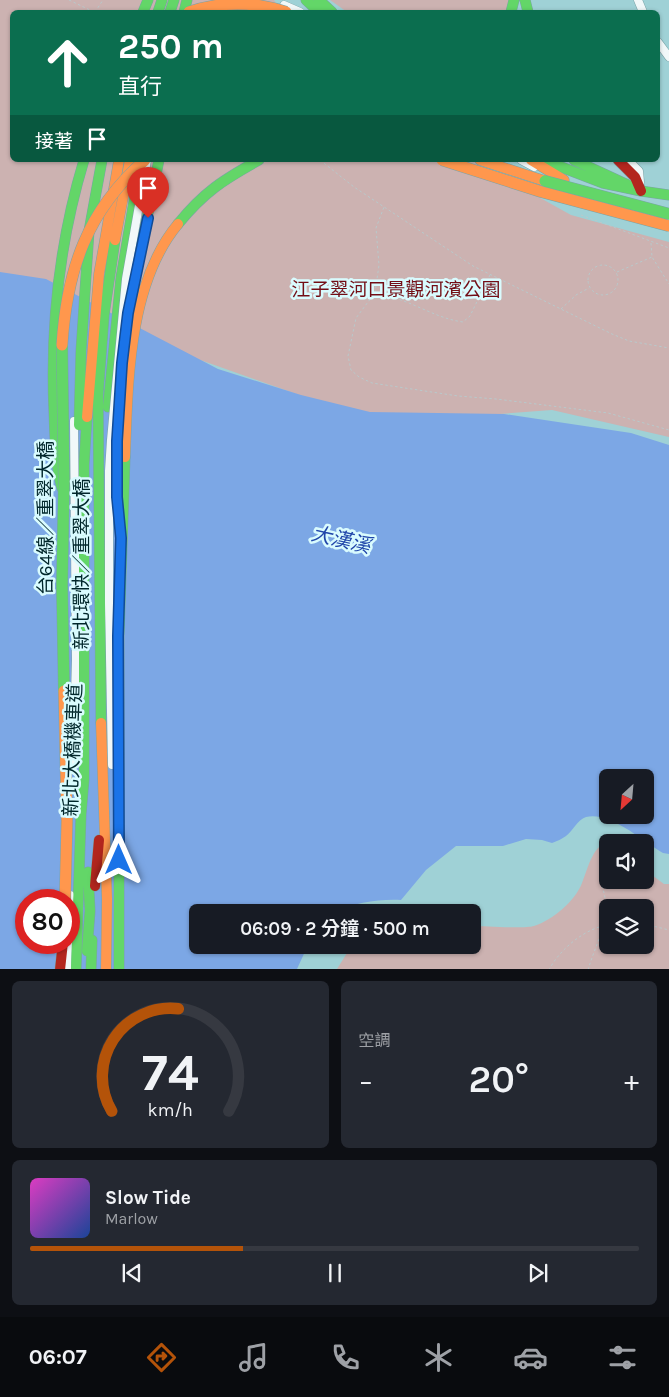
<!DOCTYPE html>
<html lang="zh-TW">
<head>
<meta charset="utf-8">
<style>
  body { margin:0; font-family:Karla,"Noto Sans TC",sans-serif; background:#242831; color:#f1f3f6; height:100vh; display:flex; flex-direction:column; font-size:19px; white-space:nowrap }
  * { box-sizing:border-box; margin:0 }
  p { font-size:16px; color:#9ea1a6 }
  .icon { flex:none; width:28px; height:28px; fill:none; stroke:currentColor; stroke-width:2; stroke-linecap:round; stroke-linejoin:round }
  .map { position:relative; height:969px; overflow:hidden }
  .side { display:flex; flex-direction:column; gap:12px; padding:12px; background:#0d0f14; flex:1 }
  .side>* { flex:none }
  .top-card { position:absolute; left:10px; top:10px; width:650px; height:152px; border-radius:8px; box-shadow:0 1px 4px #0004; background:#0b6e4f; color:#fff; overflow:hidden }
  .needle { width:32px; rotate:206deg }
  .controls { position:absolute; left:599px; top:769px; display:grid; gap:10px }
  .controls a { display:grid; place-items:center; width:55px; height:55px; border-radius:8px; background:#171b24; box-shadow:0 1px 4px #0004; font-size:25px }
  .speed { position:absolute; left:15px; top:889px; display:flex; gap:10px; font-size:25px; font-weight:700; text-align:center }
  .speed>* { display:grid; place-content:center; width:65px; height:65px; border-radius:50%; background:#171b24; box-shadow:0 1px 4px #0004; line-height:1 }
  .speed .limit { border:8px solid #d22; background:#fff; color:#111 }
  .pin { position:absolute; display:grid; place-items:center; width:42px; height:42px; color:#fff; margin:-51px -21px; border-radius:50% 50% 50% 0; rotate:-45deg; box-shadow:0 0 5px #0007 }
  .pin .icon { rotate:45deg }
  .me { position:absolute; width:55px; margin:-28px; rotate:0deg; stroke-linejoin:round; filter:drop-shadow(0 0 4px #0008) }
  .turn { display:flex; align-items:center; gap:18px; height:105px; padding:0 25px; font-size:22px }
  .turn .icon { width:65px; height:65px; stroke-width:2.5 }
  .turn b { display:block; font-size:35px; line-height:42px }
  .then { display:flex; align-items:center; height:48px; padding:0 25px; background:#0003; gap:10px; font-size:19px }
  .big { font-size:38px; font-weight:600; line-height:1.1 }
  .side .card { flex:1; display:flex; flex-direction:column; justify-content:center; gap:8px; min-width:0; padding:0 18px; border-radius:8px; background:#242831 }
  .side .dial { align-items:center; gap:0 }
  .dial svg { height:130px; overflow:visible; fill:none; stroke:#363941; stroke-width:7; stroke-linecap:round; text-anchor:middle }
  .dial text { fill:#f1f3f6; stroke:none }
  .song { display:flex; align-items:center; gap:15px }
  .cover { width:60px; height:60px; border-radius:8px; background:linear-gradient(135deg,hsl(310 70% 55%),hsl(220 70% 35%)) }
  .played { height:5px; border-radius:2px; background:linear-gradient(90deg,#b45309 35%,#363941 35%) }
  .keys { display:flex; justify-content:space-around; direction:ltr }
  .heat { display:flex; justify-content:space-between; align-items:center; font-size:28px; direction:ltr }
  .side .tiles { flex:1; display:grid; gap:12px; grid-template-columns:1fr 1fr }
  .card:last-child { grid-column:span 2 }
  .trip { position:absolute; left:189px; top:904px; width:292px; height:50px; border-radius:8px; background:#171b24; box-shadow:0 1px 4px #0004; font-weight:600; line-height:50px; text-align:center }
  .menu { display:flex; height:80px; justify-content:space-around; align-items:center; background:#090b0e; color:#9ea1a6 }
  .menu .icon { width:35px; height:35px }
  .menu .on { color:#b45309 }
  .menu b { font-size:22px; color:#f1f3f6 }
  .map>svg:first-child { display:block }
  .green { fill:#ccb2b1; fill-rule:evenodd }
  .water { fill:#7ca7e5; fill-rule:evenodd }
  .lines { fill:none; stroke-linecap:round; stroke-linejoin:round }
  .street-casing { stroke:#7aa3a7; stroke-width:9 }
  .fast-casing { stroke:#7aa3a7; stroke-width:11 }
  .slow-casing { stroke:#7aa3a7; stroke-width:11 }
  .jam-casing { stroke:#7aa3a7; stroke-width:11 }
  .path { stroke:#b9c9cb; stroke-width:1; stroke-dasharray:2.5 2.5; stroke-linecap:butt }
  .street { stroke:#f1f8f9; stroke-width:8 }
  .fast { stroke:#63d668; stroke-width:10 }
  .slow { stroke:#ff974d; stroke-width:10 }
  .jam { stroke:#b3261e; stroke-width:10 }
  .street-bridge-casing { stroke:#7aa3a7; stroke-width:9; stroke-linecap:butt }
  .fast-bridge-casing { stroke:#7aa3a7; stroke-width:12; stroke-linecap:butt }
  .slow-bridge-casing { stroke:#7aa3a7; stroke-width:12; stroke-linecap:butt }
  .street-bridge { stroke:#f1f8f9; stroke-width:8 }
  .fast-bridge { stroke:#63d668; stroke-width:11 }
  .slow-bridge { stroke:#ff974d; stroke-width:11 }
  .route-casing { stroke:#114b97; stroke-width:12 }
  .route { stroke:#1a73e8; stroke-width:9 }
  .labels { text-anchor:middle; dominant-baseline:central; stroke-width:5; stroke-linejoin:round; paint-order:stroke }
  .park-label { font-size:19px; fill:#730d15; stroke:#d9fbfe }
  .street-label { font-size:19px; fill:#00262a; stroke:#d9fbfe }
  .water-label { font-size:20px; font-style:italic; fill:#2046aa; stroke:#d9fbfe }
</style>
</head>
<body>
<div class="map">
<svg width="669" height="970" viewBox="0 0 669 970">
  <rect width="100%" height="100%" fill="#9fd1d6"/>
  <!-- green -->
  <path class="green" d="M0,0h274l7,12h-269v148h460l99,55 98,27v195l-117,-27 -174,13 -189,-67 -189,-76z
    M330,0h181l-4,12h-160z
    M613,837l7,5h-12v38h37v-10l19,14h5v85h-332l15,-24h120l1,-19c12,0 51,3 61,0 19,-6 41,-25 48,-43 8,-20 9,-35 31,-46zM608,908h37v37h-37z"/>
  <!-- water -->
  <path class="water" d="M0,272l46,7 172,90 83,26 69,17 134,2 127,19 38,12v409l-6,-1c-19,-11 -53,-42 -77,-36 -9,3 -13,14 -20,19 -4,3 -9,5 -14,7l-10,-3 -16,-1 -23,7h-47l-30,24 -25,30c-24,-1 -46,3 -68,12h-135v33h110l-11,24 -297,1zM608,778h37v37h-37zM26,900h43v42h-43z"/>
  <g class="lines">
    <defs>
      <path id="street" d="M638,0l5,12
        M284,5l16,7
        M658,42l11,15
        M521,160l13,7
        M628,160l11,11 1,11
        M111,440l-2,31v132l3,162
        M73,766l3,-106 -2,-239
        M67,970l3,-75"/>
      <path id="fast" d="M306,0l13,12
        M319,0l13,12
        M525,0l3,12
        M143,12l5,-12
        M158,12l4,-12
        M170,12l4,-12
        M184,12l3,-12
        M511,12l3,-12
        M543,160l60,23 38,8
        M574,160l67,31 28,4
        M178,224c26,-32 45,-44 81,-64
        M125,341l12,-74 22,-107
        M108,407l13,-129 20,-118
        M79,425l2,-74 8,-120 13,-71
        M62,488c-7,-25 -7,-50 -8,-76 -4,-86 5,-169 30,-252
        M101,723l-3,-328 6,-80 11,-75
        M87,951l3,-40 -2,-39
        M76,970l5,-156 3,-35v-315l3,-47
        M91,970l1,-30
        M119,970v-334l6,-179"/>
      <path id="slow" d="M480,160l65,21
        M531,160l33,20
        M115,240l15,-80
        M87,417l12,-143 20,-114
        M125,457c3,-75 3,-173 53,-233
        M101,723l6,176 -1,71"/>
      <path id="jam" d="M618,160l17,17 6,14
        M95,886l4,-46
        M60,970l3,-28"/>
    </defs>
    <!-- street casing -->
    <use href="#street" class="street-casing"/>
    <!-- fast casing -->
    <use href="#fast" class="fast-casing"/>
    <!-- slow casing -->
    <use href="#slow" class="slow-casing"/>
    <!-- jam casing -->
    <use href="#jam" class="jam-casing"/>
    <!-- path -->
    <path class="path" d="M69,0l25,12
      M95,12l8,-12
      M320,160l34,27 119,79 139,68 17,7 40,7
      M581,215l88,33
      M651,243l1,14 17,27
      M588 280a15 15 0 1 1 30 0a15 15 0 1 1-30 0Z
      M617,272l35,-15
      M490,275l-20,41 -7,6c-31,-4 -57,-26 -89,-28l-18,24 -8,38 3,14 8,7 13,6 86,13 38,3 112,14 61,17
      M375,293l4,-28 -3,-37 8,-21
      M561,309l15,-14 13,-7
      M645,924l24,6
      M549,970c10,-20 36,-42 59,-45
      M588,970c9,-31 25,-52 14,-84"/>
    <!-- street -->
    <use href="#street" class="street"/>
    <!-- fast -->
    <use href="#fast" class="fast"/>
    <!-- slow -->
    <use href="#slow" class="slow"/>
    <!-- jam -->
    <use href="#jam" class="jam"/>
    <defs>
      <path id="street-bridge" d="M111,440l15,-161 21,-119"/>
      <path id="fast-bridge" d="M545,181l124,33
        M62,345l2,136 -2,104 2,106"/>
      <path id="slow-bridge" d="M189,12c33,-11 64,-11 97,0
        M442,160l100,32 127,34
        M62,345c5,-76 25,-134 83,-185
        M64,691l3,130 -2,79"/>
    </defs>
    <!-- street-bridge casing -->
    <use href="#street-bridge" class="street-bridge-casing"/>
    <!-- fast-bridge casing -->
    <use href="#fast-bridge" class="fast-bridge-casing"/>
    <!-- slow-bridge casing -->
    <use href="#slow-bridge" class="slow-bridge-casing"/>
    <!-- street-bridge -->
    <use href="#street-bridge" class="street-bridge"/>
    <!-- fast-bridge -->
    <use href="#fast-bridge" class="fast-bridge"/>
    <!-- slow-bridge -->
    <use href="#slow-bridge" class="slow-bridge"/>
  </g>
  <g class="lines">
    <defs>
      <path id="route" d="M119,860l-1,-224 3,-98 -4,-41v-56l5,-78 6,-50 20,-95"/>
    </defs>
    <!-- route casing -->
    <use href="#route" class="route-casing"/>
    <!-- route -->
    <use href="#route" class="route"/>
  </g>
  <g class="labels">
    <!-- park labels -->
    <g class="park-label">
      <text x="396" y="290">江子翠河口景觀河濱公園</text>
    </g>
    <!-- street labels -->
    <g class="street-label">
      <text transform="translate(46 518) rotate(-90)">台64線／重翠大橋</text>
      <text transform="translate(82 564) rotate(-90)">新北環快／重翠大橋</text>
      <text transform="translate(73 750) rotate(-88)">新北大橋機車道</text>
    </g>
    <!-- water labels -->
    <g class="water-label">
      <text transform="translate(341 540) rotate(13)">大漢溪</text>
    </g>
  </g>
</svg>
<div class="controls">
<a><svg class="needle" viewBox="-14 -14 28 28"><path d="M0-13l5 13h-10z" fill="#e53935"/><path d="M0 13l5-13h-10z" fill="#9ea1a6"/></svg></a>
<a><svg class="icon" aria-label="sound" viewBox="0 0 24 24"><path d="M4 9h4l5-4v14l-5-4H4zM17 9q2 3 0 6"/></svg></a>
<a><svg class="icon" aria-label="layers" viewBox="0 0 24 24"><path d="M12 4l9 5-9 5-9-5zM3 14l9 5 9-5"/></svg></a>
</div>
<div class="speed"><div class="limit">80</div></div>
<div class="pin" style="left:148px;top:218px;background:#d93025"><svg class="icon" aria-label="arrive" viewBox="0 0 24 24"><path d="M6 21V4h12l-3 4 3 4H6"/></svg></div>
<svg class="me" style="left:119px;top:860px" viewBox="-20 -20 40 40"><path d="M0-17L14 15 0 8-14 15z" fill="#1a73e8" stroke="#fff" stroke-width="4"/></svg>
<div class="trip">06:09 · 2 分鐘 · 500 m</div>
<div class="top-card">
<div class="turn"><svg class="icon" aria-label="ahead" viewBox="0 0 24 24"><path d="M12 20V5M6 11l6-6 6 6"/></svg><div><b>250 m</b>直行</div></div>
<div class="then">接著<svg class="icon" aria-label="arrive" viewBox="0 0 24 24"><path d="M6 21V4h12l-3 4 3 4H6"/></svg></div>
</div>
</div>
<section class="side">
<div class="tiles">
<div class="card dial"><svg viewBox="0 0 100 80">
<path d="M14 69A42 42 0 1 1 86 69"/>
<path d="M14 69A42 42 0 0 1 55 6" stroke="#b45309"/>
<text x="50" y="56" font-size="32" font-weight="700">74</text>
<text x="50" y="72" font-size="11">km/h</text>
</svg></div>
<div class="card"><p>空調</p>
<div class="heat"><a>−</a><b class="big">20°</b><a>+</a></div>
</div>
<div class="card">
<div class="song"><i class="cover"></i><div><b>Slow Tide</b><p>Marlow</p></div></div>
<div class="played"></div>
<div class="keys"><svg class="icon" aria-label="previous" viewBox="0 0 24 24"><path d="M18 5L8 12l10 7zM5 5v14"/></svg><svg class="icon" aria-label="pause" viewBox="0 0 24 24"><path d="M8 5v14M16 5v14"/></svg><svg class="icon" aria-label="next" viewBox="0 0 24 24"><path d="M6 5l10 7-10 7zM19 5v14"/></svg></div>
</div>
</div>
</section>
<nav class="menu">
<b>06:07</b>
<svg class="icon on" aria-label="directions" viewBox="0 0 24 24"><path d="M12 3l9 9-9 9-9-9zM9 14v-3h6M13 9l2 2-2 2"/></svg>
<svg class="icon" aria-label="music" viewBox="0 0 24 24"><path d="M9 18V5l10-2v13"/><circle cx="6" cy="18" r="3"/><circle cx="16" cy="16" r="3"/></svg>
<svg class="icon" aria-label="phone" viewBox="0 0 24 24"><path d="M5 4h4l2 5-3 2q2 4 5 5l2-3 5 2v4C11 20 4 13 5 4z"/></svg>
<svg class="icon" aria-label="climate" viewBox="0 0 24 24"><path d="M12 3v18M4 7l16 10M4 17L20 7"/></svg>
<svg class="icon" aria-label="car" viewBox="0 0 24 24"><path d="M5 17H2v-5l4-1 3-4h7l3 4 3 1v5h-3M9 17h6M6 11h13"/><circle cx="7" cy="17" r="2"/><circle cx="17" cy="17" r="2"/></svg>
<svg class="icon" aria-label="filters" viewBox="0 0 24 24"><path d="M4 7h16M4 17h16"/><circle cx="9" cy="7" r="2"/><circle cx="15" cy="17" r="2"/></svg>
</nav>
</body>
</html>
